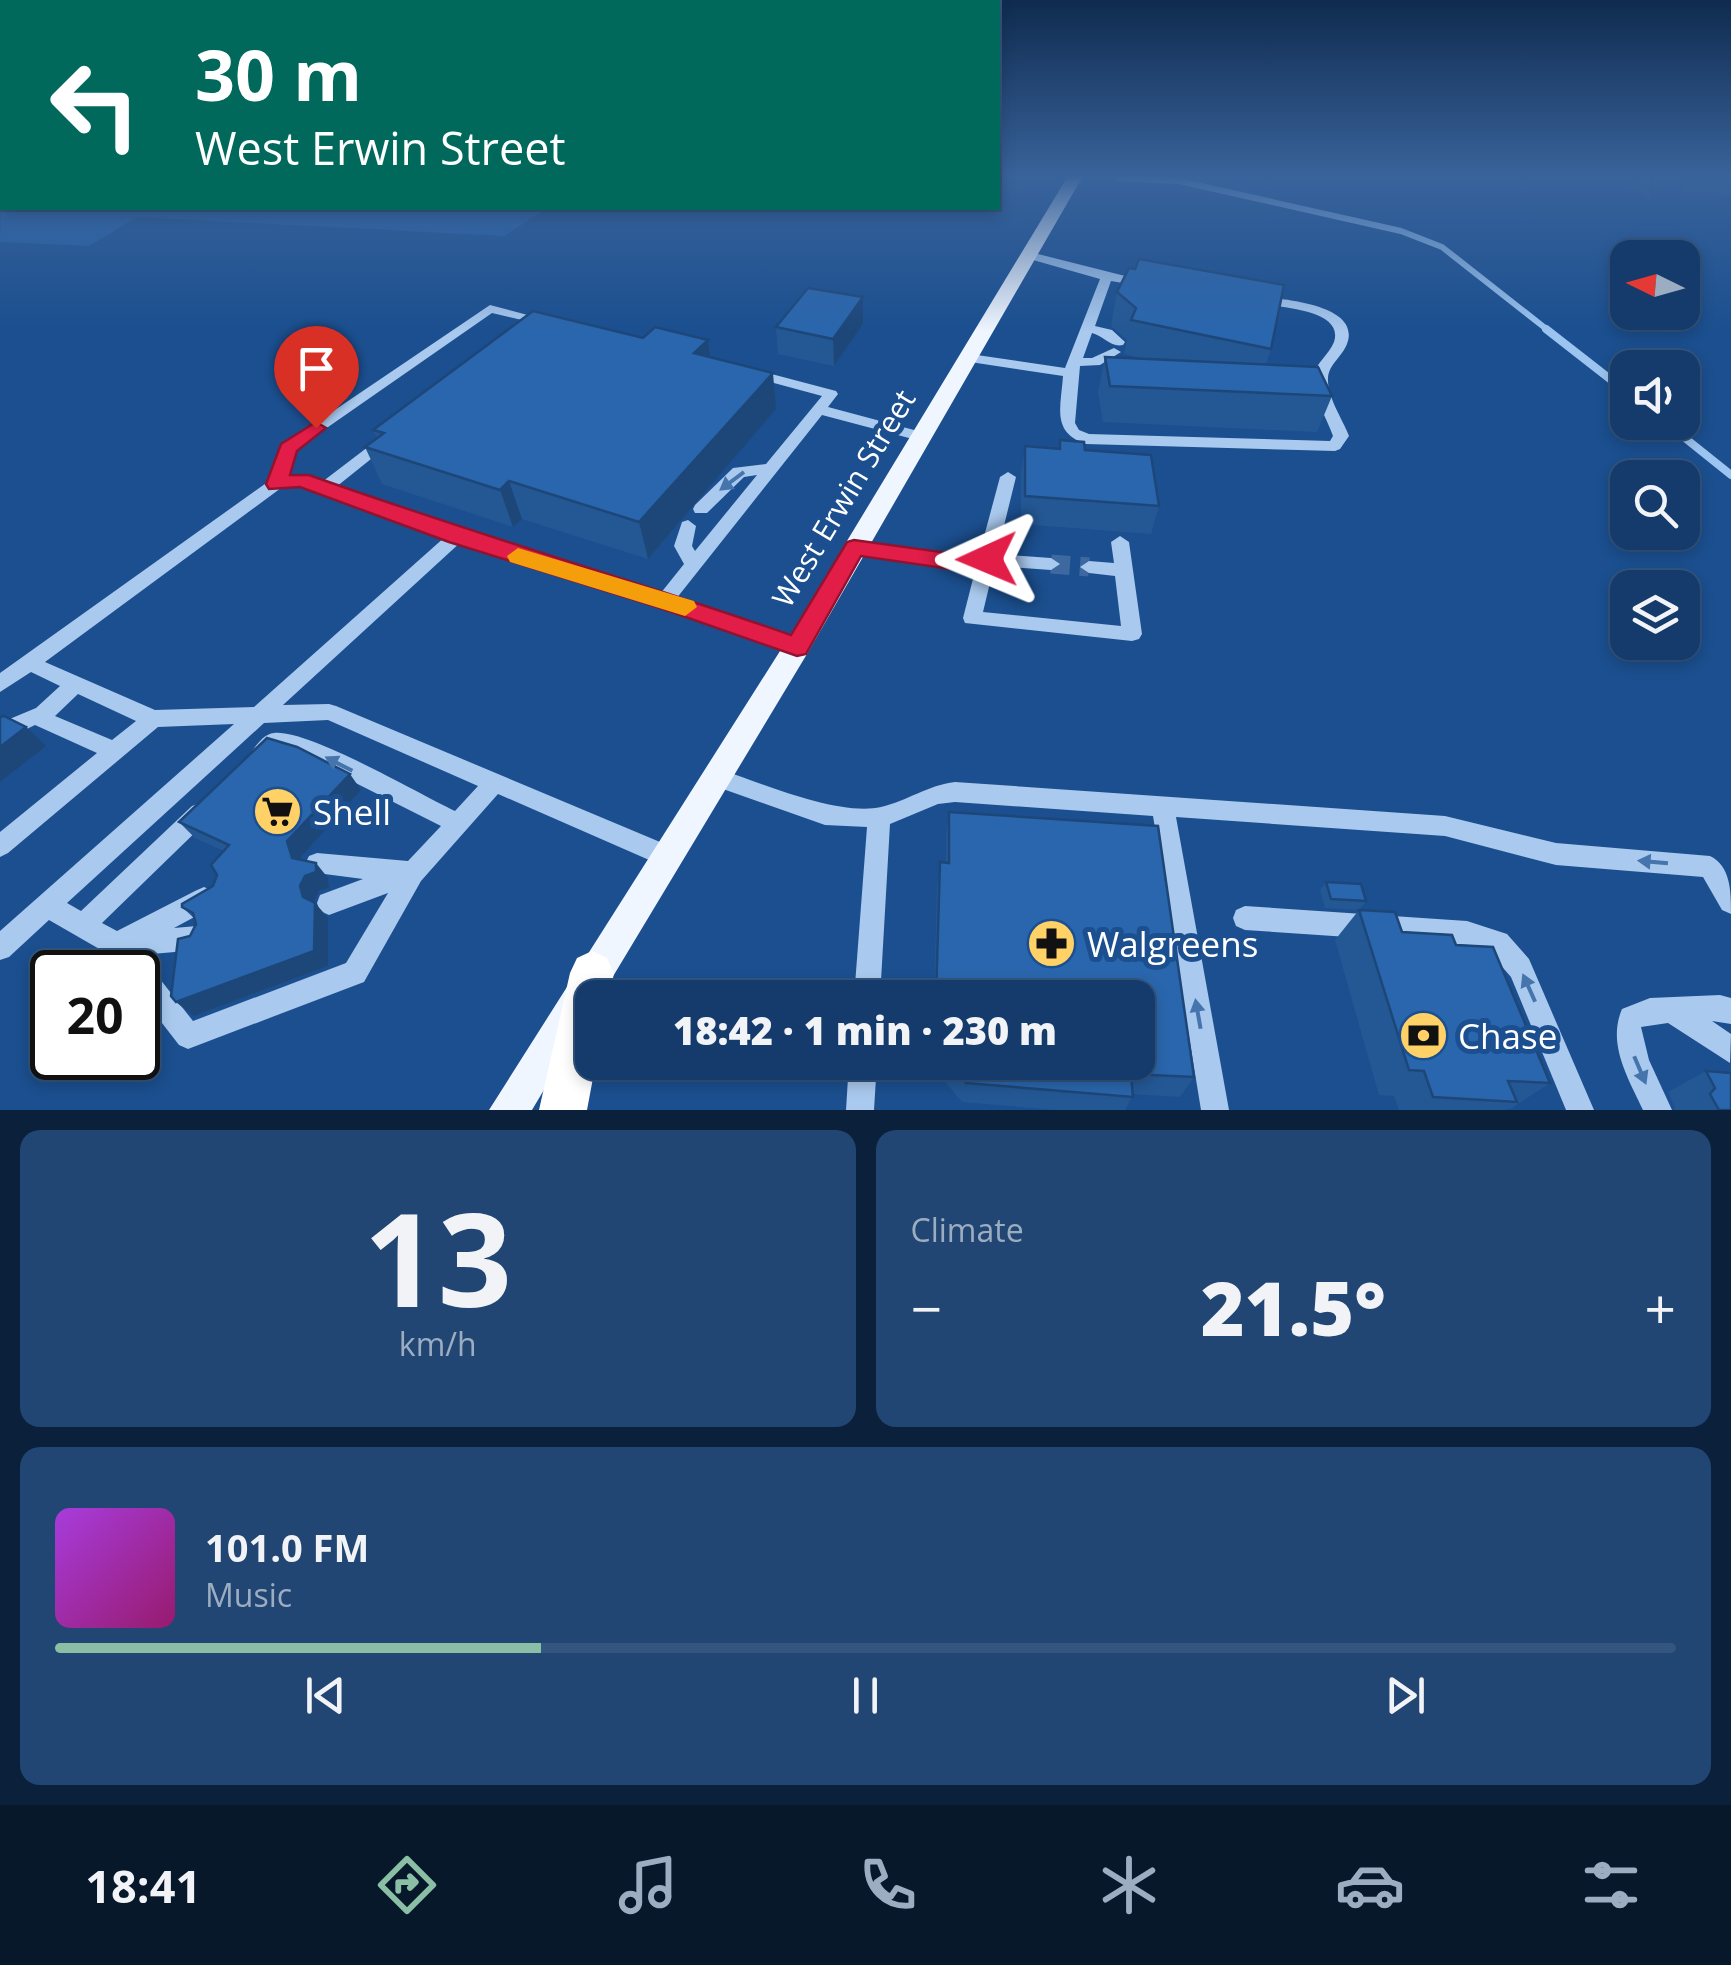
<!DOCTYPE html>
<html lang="en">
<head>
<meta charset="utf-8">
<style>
  body { margin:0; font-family:"Open Sans",sans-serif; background:#214673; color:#f1f3f6; height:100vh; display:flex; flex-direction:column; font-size:38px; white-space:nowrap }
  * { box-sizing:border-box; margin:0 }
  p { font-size:32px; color:#9dadc1 }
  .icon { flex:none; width:55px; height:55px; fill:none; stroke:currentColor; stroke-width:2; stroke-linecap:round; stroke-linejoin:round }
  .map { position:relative; height:1110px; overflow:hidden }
  .panel { display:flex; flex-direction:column; gap:20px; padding:20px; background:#0b203b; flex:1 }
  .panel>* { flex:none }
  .banner { position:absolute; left:0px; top:0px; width:1000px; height:210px; box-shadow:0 5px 15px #0003,0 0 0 2px #33557e; background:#00695c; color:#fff; overflow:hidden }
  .needle { width:65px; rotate:275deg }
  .buttons { position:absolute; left:1610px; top:240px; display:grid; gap:20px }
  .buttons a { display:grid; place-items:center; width:90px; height:90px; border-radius:20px; background:#143b6b; box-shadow:0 5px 15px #0003,0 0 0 2px #33557e; font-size:50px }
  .speed { position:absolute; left:30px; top:950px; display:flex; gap:20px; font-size:50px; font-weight:700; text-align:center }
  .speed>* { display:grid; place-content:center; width:130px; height:130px; border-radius:50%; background:#143b6b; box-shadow:0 5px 15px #0003,0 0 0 2px #33557e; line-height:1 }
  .speed .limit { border:5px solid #111; border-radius:15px; background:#fff; color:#111 }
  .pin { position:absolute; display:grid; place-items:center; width:85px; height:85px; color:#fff; margin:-102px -42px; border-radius:50% 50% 50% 0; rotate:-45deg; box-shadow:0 0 10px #0007 }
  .pin .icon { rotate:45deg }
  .me { position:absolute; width:110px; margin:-55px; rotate:269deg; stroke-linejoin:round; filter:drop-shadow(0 0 8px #0008) }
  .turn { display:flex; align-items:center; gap:35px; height:210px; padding:0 30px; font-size:45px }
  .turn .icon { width:130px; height:130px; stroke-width:2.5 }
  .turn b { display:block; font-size:70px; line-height:85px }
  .big { font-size:75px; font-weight:800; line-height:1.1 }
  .panel .tile { flex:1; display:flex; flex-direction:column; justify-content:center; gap:15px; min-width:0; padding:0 35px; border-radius:20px; background:#214673 }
  .panel .dial { align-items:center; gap:0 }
  .dial b { font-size:130px; line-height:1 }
  .song { display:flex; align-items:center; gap:30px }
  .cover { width:120px; height:120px; border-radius:15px; background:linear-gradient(135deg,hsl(280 70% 55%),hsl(320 70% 35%)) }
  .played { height:10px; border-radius:5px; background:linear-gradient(90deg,#8abfa5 30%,#33557e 30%) }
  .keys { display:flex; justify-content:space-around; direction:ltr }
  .heat { display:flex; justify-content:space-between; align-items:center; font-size:55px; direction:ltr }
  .panel .tiles { flex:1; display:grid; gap:20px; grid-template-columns:1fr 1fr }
  .tile:last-child { grid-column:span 2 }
  .trip { position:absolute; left:575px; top:980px; width:580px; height:100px; border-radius:20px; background:#143b6b; box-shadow:0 5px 15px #0003,0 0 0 2px #33557e; font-weight:800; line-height:100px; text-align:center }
  .dock { display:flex; height:160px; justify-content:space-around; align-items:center; background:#08182b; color:#9dadc1 }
  .dock .icon { width:70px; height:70px }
  .dock .current { color:#8abfa5 }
  .dock b { font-size:45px; color:#f1f3f6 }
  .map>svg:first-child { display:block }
  .green { fill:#2461a8 }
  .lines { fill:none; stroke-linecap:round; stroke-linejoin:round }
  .stream-far1 { stroke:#9cc4f0; stroke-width:6 }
  .stream { stroke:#9cc4f0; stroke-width:8 }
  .minor-tunnel { stroke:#3d69a0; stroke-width:19; stroke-dasharray:19 10; stroke-linecap:butt }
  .minor { fill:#a9c9ee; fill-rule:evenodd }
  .major { fill:#f0f6ff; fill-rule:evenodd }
  .highway { fill:#fff; fill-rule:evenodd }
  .wall { fill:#245895 }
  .shaded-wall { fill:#1d4779 }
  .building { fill:#2a66ad; stroke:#1d4779; stroke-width:2.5 }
  .oneway { fill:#4674ac }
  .route { fill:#e11d48; stroke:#92132f; stroke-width:2.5 }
  .slow { fill:#f59e0b }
  .labels { text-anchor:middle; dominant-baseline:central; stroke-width:10; stroke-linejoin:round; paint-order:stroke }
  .street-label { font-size:30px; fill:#fff; stroke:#1b4f8f }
  .near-poi-label { font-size:35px; fill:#fff; stroke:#1b4f8f; text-anchor:start }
</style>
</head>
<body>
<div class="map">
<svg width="1731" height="1110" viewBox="0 0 1731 1110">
  <rect width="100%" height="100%" fill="#1b4f8f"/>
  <!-- green -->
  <path class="green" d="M2,176v32h545l-43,28 -367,-19 -48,29 -89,-4z"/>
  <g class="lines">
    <!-- stream-far1 -->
    <path class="stream-far1" d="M1119,178l60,3 222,50 41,16 107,84"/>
    <!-- stream -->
    <path class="stream" d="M1546,329l82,64
      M1665,422l66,53"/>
    <!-- minor-tunnel -->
    <path class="minor-tunnel" d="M1051,564l38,3"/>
    <!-- minor -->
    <path class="minor" d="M1030,252l123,31 -6,4 -36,-6 -16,45 17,4 13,12 -2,3c-11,3 -20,-9 -31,-12l-9,25h9l22,-10 7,4 -21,13 -20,1 -5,57 4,7 10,4 241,7 3,-5c-6,-18 -21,-40 -19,-60 2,-14 15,-21 20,-34 11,-34 -60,-35 -81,-39v-6l4,-1c24,3 105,8 90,48 -5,13 -18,20 -19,34 -1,19 14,40 21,58l-9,13 -5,2 -249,-7c-35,-12 -25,-37 -23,-68l-93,-14 -7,-4 7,-4 95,14 35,-89 -74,-21 -2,-2z
      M490,305l60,16 -6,4 -52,-12 -197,137 -9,27 15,-2 21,7 59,-45h10l3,3 -3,3 -55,44 324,107 24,-30 -10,-18 8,-24 6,-2 8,6 -4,20 3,5 62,-76 -13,2 -37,36h-12l-2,-4 2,-4 38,-37 33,-4 56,-68 -74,-20v-6l5,-1 83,22 2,3 -10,13 101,27 3,3 -8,5 -102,-27 -146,184 128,43 3,5 -3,5h-14l-328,-111 -179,164 46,-1 7,2 336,141 4,8 -4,8 -8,3 -8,-3 -158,-69 -77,87 -57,101 -176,67 -9,-4 -41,-53v-20h-15l-15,-18 -59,-34 -40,37 -9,3v-29l234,-207 -76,3 -150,126 -8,4v-25l97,-79 -62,-28 -35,17v-19l36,-15 24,-22 -29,-14 -31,20v-19l269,-192 14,-36zM300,485l146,51 -192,171 -99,3 -110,-48 236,-174zM78,694l58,27 -24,19 -57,-24zM328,720l150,66 -23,25c-36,-17 -147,-82 -181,-78 -10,1 -18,12 -23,20l3,6 8,3 16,-11 18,2 145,73 -33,35 -91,-8 -8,3 -4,8 4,8 54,7 -43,16 -3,8 3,8 9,4 59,-22 -42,70 -153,58 -52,-66 56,-5 9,-3 3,-9 -3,-9 -9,-3 -23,2 39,-21 3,-8 -3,-8 -9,-4 -9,4 -78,40 -15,-8 106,-103 3,-7 -3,-7 -8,-3 -8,3 -111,105 -14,-8 197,-180z
      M1008,472l8,5 -19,77 54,4 9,6 -9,6 -57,-4 -11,46 138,14 -6,-50 -26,-3 -9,-6 9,-6 25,2 -3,-21 9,-6 9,6 13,92 -3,5 -7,2 -167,-18 -2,-5 12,-47 -120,-17 -9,-6 9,-6 123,17 22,-82z
      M714,767c42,14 124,50 167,40 26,-6 47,-22 74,-25l490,34 111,27 154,13c21,10 21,36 21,58l-9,-4 -19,-33 -147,-12 -111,-29 -269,-19 53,293h-28l-48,-294 -198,-14 -17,2 -48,20 -10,174h-26l13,-171 -42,-2 -119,-42 -3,-7 3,-7z
      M1245,906l222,15 40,13 22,25 65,151h-28l-55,-133 -21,-24 -23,-8 -222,-15 -9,-4 -3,-8 3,-8z
      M1720,995l11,3v26l-19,-3 19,13 -1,29 -62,-40 -27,4 8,33 23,50h-29c-15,-32 -36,-66 -21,-101l28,-11z
      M849,1062h28l-3,48h-28z"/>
    <!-- major -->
    <path class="major" d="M1068,176h15l-276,478 -207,344h-8v11l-60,101h-43l298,-470z"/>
    <!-- highway -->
    <path class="highway" d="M592,951l15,7 7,15 -5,25h-17v64h4l-9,48h-48l31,-137 7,-15z"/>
  </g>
  <!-- wall -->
  <path class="wall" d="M1621,176h30l1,15 -4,8z
    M1683,176h48v19l-48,-2z
    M1117,292l154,57 -5,15 66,32 -15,36 -214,-10 -5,-30 7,-35 36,1 -17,-4 3,-14 -16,-14z
    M863,324l-29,42 -56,-12 -2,-27z
    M643,338l65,2 3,18 65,51 -128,150 -126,-40 -9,8 -131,-43 -17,-37 12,-9 -4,-8z
    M1060,440l25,10 74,56 -8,28 -130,-10v-50l4,-28 34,3z
    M361,790l-60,67v3l27,18 1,10 -10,3 -5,11 14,16v48l-134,50 -18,-14 14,-66 6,-12 -1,-5 -13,-12 31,-21 11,-35 -29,-13 -16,-16z
    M949,812l209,14 36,251 -14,20 -47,-3 -8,16h-70l-93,-8 -30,-36v-4h206v-64h-204l3,-111 3,-25 6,1v-26z
    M1326,882l40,19 -7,9 43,22 54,13 94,138 -38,25 -7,2h-106l-5,-14 -15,-1 -44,-155 24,-30 -34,-2 -5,-18z
    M1706,1071l25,39h-57l1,-2 -7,-16z"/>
  <!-- shaded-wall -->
  <path class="shaded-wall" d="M863,297v27l-29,42 -1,-27z
    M708,340l5,35 -19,-22z
    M773,373l3,36 -128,150 -9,-37z
    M509,481l13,38 -9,8 -13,-37z
    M26,727l20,19 -46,36v-35z
    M350,774l11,16 -60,67 5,17 -14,-16 -5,-17z
    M316,863l12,15 1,10 -10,3 -5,11 14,16v48l-134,50 -18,-14 127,-105 -3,-11z"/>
  <!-- building -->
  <path class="building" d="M1635,176h16l1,15z
    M1691,176h40v5l-40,-2z
    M1139,259l145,26 -13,64 -140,-29 5,-12 -19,-16 12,-24 6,1z
    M808,288l55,9 -30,42 -57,-12z
    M533,311l110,27 12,-11 53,13 -14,13 79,20 -134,149 -130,-41 -9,9 -135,-43 19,-14 -11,-3z
    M1105,357l213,10 14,29 -222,-10z
    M1060,440l24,2 1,8 66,5 8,51 -134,-10v-50l35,3z
    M4,716l22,11 -26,20v-30z
    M267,738l30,9 53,27 -63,67 5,17 24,5v9l-11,4 -5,10 3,11 12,6 -1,48 -138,51 -5,-6 7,-57 12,-3 6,-12 -3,-11 -11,-6v-3l31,-18 4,-11 -6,-10 18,-20 -50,-23z
    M949,812l209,14 36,251 -63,-3 2,23 -167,-14 -17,-21h189v-64h-202l4,-136 9,1z
    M1326,882l35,2 5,17 -35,-2z
    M1359,910l36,2 7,20 50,3 4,10 37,2 57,136 -42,-2 9,21 -84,-5 -9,-26 -15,-1z
    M1706,1071l25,2v37h-12l-9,-16 5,-6z"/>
  <!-- one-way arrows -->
  <defs><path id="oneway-solid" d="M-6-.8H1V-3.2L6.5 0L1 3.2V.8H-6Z" transform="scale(2.5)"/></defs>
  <g class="oneway">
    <use href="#oneway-solid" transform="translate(732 481) rotate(143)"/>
    <use href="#oneway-solid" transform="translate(339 764) rotate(-153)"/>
    <use href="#oneway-solid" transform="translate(1653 862) rotate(-175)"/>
    <use href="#oneway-solid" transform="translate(1529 988) rotate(-114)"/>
    <use href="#oneway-solid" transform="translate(1198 1014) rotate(-100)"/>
    <use href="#oneway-solid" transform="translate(1640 1070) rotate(67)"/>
  </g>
  <!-- sky -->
  <linearGradient id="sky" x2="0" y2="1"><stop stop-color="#0f2b4f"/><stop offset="0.53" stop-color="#39639b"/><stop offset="1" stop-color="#39639b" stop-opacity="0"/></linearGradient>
  <rect width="1731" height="332" fill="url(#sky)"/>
  <!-- route -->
  <path class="route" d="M316,422l10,6 -29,23 -7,24h19c159,57 322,104 482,160l56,-93 7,-2 123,17 10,-6 11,8 -5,12 -8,3 -124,-18 -55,98 -9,2 -140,-49 -208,-65 -149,-55 -31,2 -3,-5 15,-40z"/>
  <!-- slow -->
  <path class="slow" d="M518,548l176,53 3,6 -12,9 -175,-54 -3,-6z"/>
  <!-- icons -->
  <defs>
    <symbol id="supermarket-disc" viewBox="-11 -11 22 22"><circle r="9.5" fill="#ffd166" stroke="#1b4f8f"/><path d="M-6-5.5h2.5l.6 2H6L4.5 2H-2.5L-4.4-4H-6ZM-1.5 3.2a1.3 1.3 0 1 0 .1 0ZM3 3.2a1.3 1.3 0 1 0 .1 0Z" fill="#111"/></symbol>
    <symbol id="pharmacy-disc" viewBox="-11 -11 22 22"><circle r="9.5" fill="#ffd166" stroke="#1b4f8f"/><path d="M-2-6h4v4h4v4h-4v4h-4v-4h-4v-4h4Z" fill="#111"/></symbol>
    <symbol id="bank-disc" viewBox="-11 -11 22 22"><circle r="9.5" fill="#ffd166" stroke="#1b4f8f"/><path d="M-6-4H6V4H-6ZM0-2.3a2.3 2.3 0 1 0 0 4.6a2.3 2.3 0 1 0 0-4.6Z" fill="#111"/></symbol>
  </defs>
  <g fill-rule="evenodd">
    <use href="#supermarket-disc" x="250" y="784" width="55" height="55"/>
    <use href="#pharmacy-disc" x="1024" y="916" width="55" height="55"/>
    <use href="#bank-disc" x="1396" y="1008" width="55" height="55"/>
  </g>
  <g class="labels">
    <!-- street labels -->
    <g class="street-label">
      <text transform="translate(843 498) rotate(-59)">West Erwin Street</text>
    </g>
    <!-- near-poi labels -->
    <g class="near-poi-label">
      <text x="313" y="811">Shell</text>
      <text x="1087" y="943">Walgreens</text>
      <text x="1458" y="1035">Chase</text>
    </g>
  </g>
</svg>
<div class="buttons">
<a><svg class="needle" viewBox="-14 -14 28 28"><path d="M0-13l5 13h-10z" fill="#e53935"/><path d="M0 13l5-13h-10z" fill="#9dadc1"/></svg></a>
<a><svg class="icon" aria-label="sound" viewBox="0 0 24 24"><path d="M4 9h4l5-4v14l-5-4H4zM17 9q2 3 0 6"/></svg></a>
<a><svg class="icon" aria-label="search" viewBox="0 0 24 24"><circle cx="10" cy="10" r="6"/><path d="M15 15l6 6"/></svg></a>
<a><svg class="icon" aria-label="layers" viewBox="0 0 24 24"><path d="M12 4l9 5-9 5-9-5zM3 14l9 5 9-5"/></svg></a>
</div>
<div class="speed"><div class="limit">20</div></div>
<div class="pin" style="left:316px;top:428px;background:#d93025"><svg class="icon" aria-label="arrive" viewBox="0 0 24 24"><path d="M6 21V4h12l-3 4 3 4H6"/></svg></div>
<svg class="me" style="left:987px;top:559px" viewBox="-20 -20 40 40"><path d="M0-17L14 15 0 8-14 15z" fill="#e11d48" stroke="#fff" stroke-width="4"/></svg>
<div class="trip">18:42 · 1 min · 230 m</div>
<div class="banner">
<div class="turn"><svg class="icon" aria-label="left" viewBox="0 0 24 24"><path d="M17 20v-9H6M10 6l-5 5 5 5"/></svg><div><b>30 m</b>West Erwin Street</div></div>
</div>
</div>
<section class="panel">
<div class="tiles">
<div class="tile dial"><b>13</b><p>km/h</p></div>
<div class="tile"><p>Climate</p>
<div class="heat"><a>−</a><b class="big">21.5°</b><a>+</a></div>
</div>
<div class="tile">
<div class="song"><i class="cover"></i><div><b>101.0 FM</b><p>Music</p></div></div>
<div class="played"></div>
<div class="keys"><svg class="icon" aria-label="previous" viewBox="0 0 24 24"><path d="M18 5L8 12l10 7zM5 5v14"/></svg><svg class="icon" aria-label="pause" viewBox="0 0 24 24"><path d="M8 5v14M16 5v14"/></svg><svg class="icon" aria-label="next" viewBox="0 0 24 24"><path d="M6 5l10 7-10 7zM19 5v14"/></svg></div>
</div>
</div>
</section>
<nav class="dock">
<b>18:41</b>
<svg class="icon current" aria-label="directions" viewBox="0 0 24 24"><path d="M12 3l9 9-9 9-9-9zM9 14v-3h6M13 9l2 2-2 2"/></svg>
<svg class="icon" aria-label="music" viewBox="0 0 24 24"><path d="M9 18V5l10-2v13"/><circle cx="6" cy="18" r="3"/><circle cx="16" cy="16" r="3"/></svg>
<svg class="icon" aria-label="phone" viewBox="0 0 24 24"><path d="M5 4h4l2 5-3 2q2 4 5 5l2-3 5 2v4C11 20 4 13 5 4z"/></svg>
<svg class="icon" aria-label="climate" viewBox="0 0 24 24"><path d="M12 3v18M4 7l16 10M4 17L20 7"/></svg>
<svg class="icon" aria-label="car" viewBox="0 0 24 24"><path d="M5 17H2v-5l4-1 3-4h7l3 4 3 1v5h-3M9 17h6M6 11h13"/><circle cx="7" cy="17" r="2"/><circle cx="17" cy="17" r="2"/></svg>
<svg class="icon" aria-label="filters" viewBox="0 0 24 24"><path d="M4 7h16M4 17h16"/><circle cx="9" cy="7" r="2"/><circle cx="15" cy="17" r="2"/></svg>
</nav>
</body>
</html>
